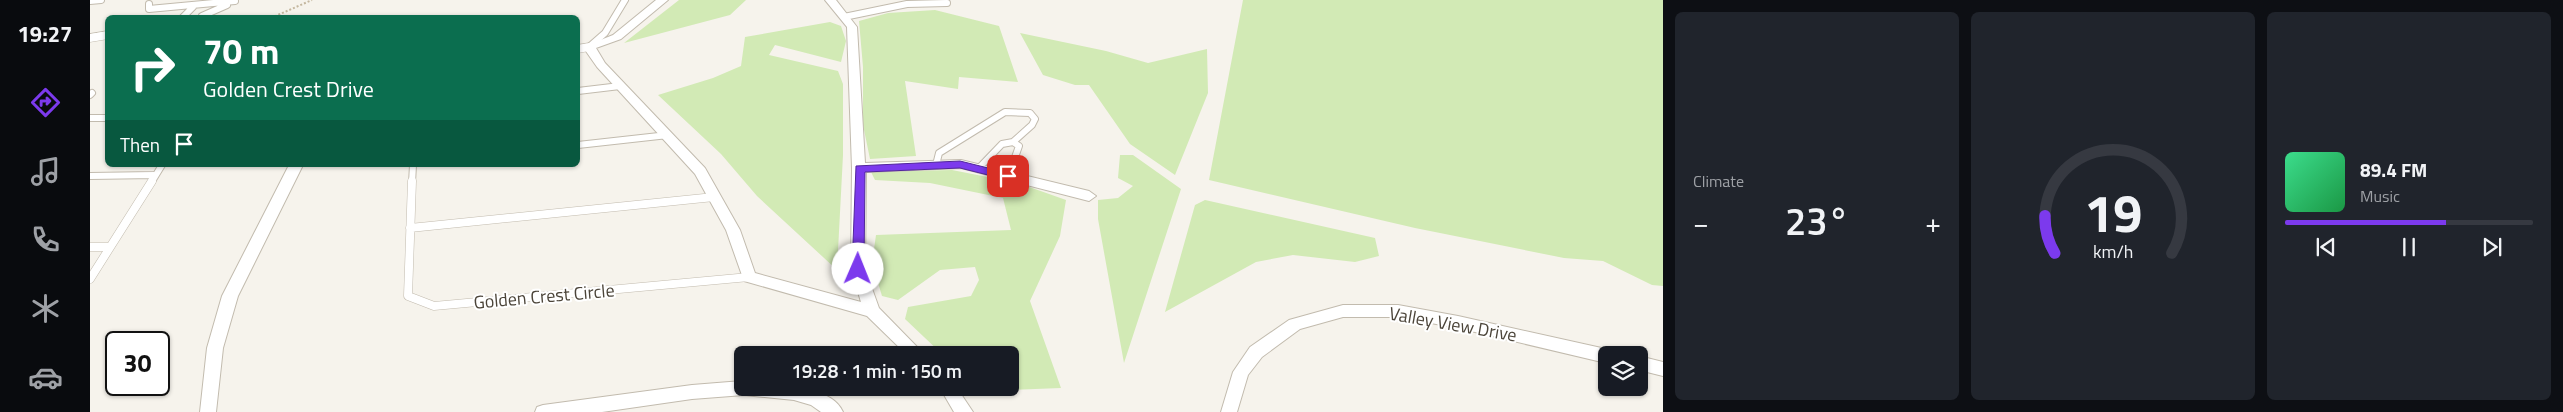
<!DOCTYPE html>
<html lang="en">
<head>
<meta charset="utf-8">
<style>
  body { margin:0; font-family:"Titillium Web",sans-serif; background:#20242c; color:#f1f3f6; height:100vh; display:flex; flex-direction:column; font-size:19px; white-space:nowrap }
  * { box-sizing:border-box; margin:0 }
  p { font-size:16px; color:#9ea1a6 }
  .icon { flex:none; width:28px; height:28px; fill:none; stroke:currentColor; stroke-width:2; stroke-linecap:round; stroke-linejoin:round }
  .map { position:relative; flex:1; overflow:hidden }
  .side { display:flex; flex-direction:column; gap:12px; padding:12px; background:#0d0f14; width:900px }
  .side>* { flex:none }
  .banner { position:absolute; left:15px; top:15px; width:475px; height:152px; border-radius:8px; box-shadow:0 1px 4px #0004; background:#0b6e4f; color:#fff; overflow:hidden }
  .fabs { position:absolute; left:1508px; top:346px; display:grid; gap:10px }
  .fabs a { display:grid; place-items:center; width:50px; height:50px; border-radius:8px; background:#171b24; box-shadow:0 1px 4px #0004; font-size:25px }
  .speed { position:absolute; left:15px; top:331px; display:flex; gap:10px; font-size:25px; font-weight:700; text-align:center }
  .speed>* { display:grid; place-content:center; width:65px; height:65px; border-radius:50%; background:#171b24; box-shadow:0 1px 4px #0004; line-height:1 }
  .speed .limit { border:2px solid #111; border-radius:8px; background:#fff; color:#111 }
  .pin { position:absolute; display:grid; place-items:center; width:42px; height:42px; color:#fff; margin:-21px; border-radius:10px; box-shadow:0 2px 8px #0006 }
  .me { position:absolute; width:55px; margin:-28px; rotate:1deg; stroke-linejoin:round; filter:drop-shadow(0 0 4px #0008) }
  .turn { display:flex; align-items:center; gap:18px; height:105px; padding:0 15px; font-size:22px }
  .turn .icon { width:65px; height:65px; stroke-width:2.5 }
  .turn b { display:block; font-size:35px; line-height:42px }
  .then { display:flex; align-items:center; height:48px; padding:0 15px; background:#0003; gap:10px; font-size:19px }
  .big { font-size:38px; font-weight:600; line-height:1.1 }
  .side .widget { flex:1; display:flex; flex-direction:column; justify-content:center; gap:8px; min-width:0; padding:0 18px; border-radius:8px; background:#20242c }
  .side .dial { align-items:center; gap:0 }
  .dial svg { height:130px; overflow:visible; fill:none; stroke:#363941; stroke-width:7; stroke-linecap:round; text-anchor:middle }
  .dial text { fill:#f1f3f6; stroke:none }
  .song { display:flex; align-items:center; gap:15px }
  .cover { width:60px; height:60px; border-radius:8px; background:linear-gradient(135deg,hsl(150 70% 55%),hsl(140 70% 35%)) }
  .played { height:5px; border-radius:2px; background:linear-gradient(90deg,#7c3aed 65%,#363941 65%) }
  .keys { display:flex; justify-content:space-around; direction:ltr }
  .heat { display:flex; justify-content:space-between; align-items:center; font-size:28px; direction:ltr }
  .side .tiles { flex:1; display:grid; gap:12px; grid-template-columns:repeat(3,1fr) }
  .trip { position:absolute; left:644px; top:346px; width:285px; height:50px; border-radius:8px; background:#171b24; box-shadow:0 1px 4px #0004; font-weight:600; line-height:50px; text-align:center }
  main { display:flex; flex:1; min-height:0 }
  .menu { display:flex; flex-direction:column; width:90px; justify-content:space-around; align-items:center; background:#090b0e; color:#9ea1a6 }
  .menu .icon { width:35px; height:35px }
  .menu .active { color:#7c3aed }
  .menu b { font-size:22px; color:#f1f3f6 }
  .map>svg:first-child { display:block }
  .green { fill:#d2eab5 }
  .lines { fill:none; stroke-linecap:round; stroke-linejoin:round }
  .service-far1-casing { stroke:#c2bbae; stroke-width:8 }
  .service-casing { stroke:#c2bbae; stroke-width:9 }
  .minor-casing { stroke:#c2bbae; stroke-width:2 }
  .tertiary-casing { stroke:#c2bbae; stroke-width:1 }
  .path { stroke:#c4b79f; stroke-width:2; stroke-dasharray:2 2; stroke-linecap:butt }
  .service-far1 { stroke:#fff; stroke-width:6 }
  .service { stroke:#fff; stroke-width:8 }
  .minor { fill:#fff; fill-rule:evenodd }
  .tertiary { fill:#fff; fill-rule:evenodd }
  .route { fill:#7c3aed; stroke:#51269a }
  .labels { text-anchor:middle; dominant-baseline:central; stroke-width:4; stroke-linejoin:round; paint-order:stroke }
  .street-label { font-size:18px; fill:#4b4439; stroke:#fff }
</style>
</head>
<body>
<main>
<nav class="menu">
<b>19:27</b>
<svg class="icon active" aria-label="directions" viewBox="0 0 24 24"><path d="M12 3l9 9-9 9-9-9zM9 14v-3h6M13 9l2 2-2 2"/></svg>
<svg class="icon" aria-label="music" viewBox="0 0 24 24"><path d="M9 18V5l10-2v13"/><circle cx="6" cy="18" r="3"/><circle cx="16" cy="16" r="3"/></svg>
<svg class="icon" aria-label="phone" viewBox="0 0 24 24"><path d="M5 4h4l2 5-3 2q2 4 5 5l2-3 5 2v4C11 20 4 13 5 4z"/></svg>
<svg class="icon" aria-label="climate" viewBox="0 0 24 24"><path d="M12 3v18M4 7l16 10M4 17L20 7"/></svg>
<svg class="icon" aria-label="car" viewBox="0 0 24 24"><path d="M5 17H2v-5l4-1 3-4h7l3 4 3 1v5h-3M9 17h6M6 11h13"/><circle cx="7" cy="17" r="2"/><circle cx="17" cy="17" r="2"/></svg>
</nav>
<div class="map">
<svg width="1573" height="412" viewBox="0 0 1573 412">
  <rect width="100%" height="100%" fill="#f6f3ec"/>
  <!-- green -->
  <path class="green" d="M589,0h67l-16,15 -106,28z
    M1153,0h420v286l-11,-1 -49,-24 -39,-3 -149,-30 -206,-48z
    M845,10l64,16 19,56 -59,-5 -1,12 -53,-8 11,75 -46,3 -7,-34v-58l-4,-46 29,-8z
    M740,22l11,4 5,15 -5,21 -66,-17 -6,10 69,16 5,13v71l-6,115 -80,-74 -36,-42 -63,-59 55,-17 28,-12 4,-29z
    M930,33l86,18 42,12 59,-14 1,44 -33,82 -45,-31 -41,-59h-14l-32,-10z
    M1030,155h13l48,34 -57,174 -26,-144v-19l20,-2 15,-12 -15,-8z
    M862,170l66,13 48,17 -6,36 -30,65 31,87 -78,3 -4,-3h31v-33h-67l-38,-36 3,-12 63,-11 8,-16 -4,-13 -35,3 -42,30 -16,-4 -10,-33 4,-28 135,-5 -8,-32 -73,-15 -55,-3 -4,-8z
    M1115,200l170,38 4,18 -24,6 -62,-7 -37,7 -91,50 30,-107z"/>
  <g class="lines">
    <defs>
      <path id="service-far1" d="M0,1l11,-1
        M59,4v5l86,-8
        M112,16l25,-11
        M754,17l63,-13 40,-1
        M92,18l11,-11
        M499,47l16,-14 20,-33
        M488,91l42,-5
        M0,95l2,-2
        M0,118h18
        M488,145l90,-10
        M846,165l3,-12 66,-41 25,1 5,6 -3,6 -19,17
        M888,169l24,-25 11,-2 6,4 -11,31
        M0,176l64,-1
        M61,183l11,-18
        M322,183l1,-18"/>
      <path id="service" d="M322,181l-4,115 26,10 315,-29
        M320,228l304,-31
        M0,247h20
        M0,279l62,-98"/>
      <path id="minor" d="M566,0h12l-47,39 -25,9 9,15 100,105 35,62 15,43 106,29 -10,-33 1,-101 -5,-141 -22,-27h11l21,27 8,136 96,-3 128,31 7,5 -7,5 -128,-33 -95,4 -1,97 14,39 46,47h-18l-40,-39 -123,-35 -18,-51 -31,-56 -98,-107 -14,-20 30,-12z
        M199,165h14l-65,131 -15,52 -7,64h-16l7,-64 15,-52z
        M1253,305h55l60,11 148,33 6,2 2,4h-8v8l-148,-35 -60,-11h-55l-43,12 -38,28 -14,18 -11,37h-16l12,-40 17,-25 39,-27z
        M1549,356l24,6v14l-24,-6z
        M652,381v7c28,0 88,-6 101,24h-22l-10,-7 -17,-5 -50,-5 -52,4 -90,13h-67l2,-5 6,-2 149,-20z
        M850,388h17l16,24h-19z"/>
      <path id="tertiary" d="M18,31v8l-18,3v-8z
        M499,43l5,1 2,3 -2,3 -16,3v-8z"/>
    </defs>
    <!-- service-far1 casing -->
    <use href="#service-far1" class="service-far1-casing"/>
    <!-- service casing -->
    <use href="#service" class="service-casing"/>
    <!-- minor casing -->
    <use href="#minor" class="minor-casing"/>
    <!-- tertiary casing -->
    <use href="#tertiary" class="tertiary-casing"/>
    <!-- path -->
    <path class="path" d="M181,18l41,-18"/>
    <!-- service-far1 -->
    <use href="#service-far1" class="service-far1"/>
    <!-- service -->
    <use href="#service" class="service"/>
    <!-- minor -->
    <use href="#minor" class="minor"/>
    <!-- tertiary -->
    <use href="#tertiary" class="tertiary"/>
  </g>
  <!-- route -->
  <path class="route" d="M870,161l52,13 1,2 -5,4 -48,-12 -95,4 -1,97 -2,3h-9l-1,-3 4,-103z"/>
  <g class="labels">
    <!-- street labels -->
    <g class="street-label">
      <text transform="translate(454 296) rotate(-5)">Golden Crest Circle</text>
      <text transform="translate(1363 324) rotate(10)">Valley View Drive</text>
    </g>
  </g>
</svg>
<div class="fabs">
<a><svg class="icon" aria-label="layers" viewBox="0 0 24 24"><path d="M12 4l9 5-9 5-9-5zM3 14l9 5 9-5"/></svg></a>
</div>
<div class="speed"><div class="limit">30</div></div>
<div class="pin" style="left:918px;top:176px;background:#d93025"><svg class="icon" aria-label="arrive" viewBox="0 0 24 24"><path d="M6 21V4h12l-3 4 3 4H6"/></svg></div>
<svg class="me" style="left:768px;top:269px" viewBox="-20 -20 40 40"><circle r="19" fill="#fff"/><path d="M0-13L10 11 0 6-10 11z" fill="#7c3aed"/></svg>
<div class="trip">19:28 · 1 min · 150 m</div>
<div class="banner">
<div class="turn"><svg class="icon" aria-label="right" viewBox="0 0 24 24"><path d="M7 20v-9h11M14 6l5 5-5 5"/></svg><div><b>70 m</b>Golden Crest Drive</div></div>
<div class="then">Then<svg class="icon" aria-label="arrive" viewBox="0 0 24 24"><path d="M6 21V4h12l-3 4 3 4H6"/></svg></div>
</div>
</div>
<section class="side">
<div class="tiles">
<div class="widget"><p>Climate</p>
<div class="heat"><a>−</a><b class="big">23°</b><a>+</a></div>
</div>
<div class="widget dial"><svg viewBox="0 0 100 80">
<path d="M14 69A42 42 0 1 1 86 69"/>
<path d="M14 69A42 42 0 0 1 8 46" stroke="#7c3aed"/>
<text x="50" y="56" font-size="32" font-weight="700">19</text>
<text x="50" y="72" font-size="11">km/h</text>
</svg></div>
<div class="widget">
<div class="song"><i class="cover"></i><div><b>89.4 FM</b><p>Music</p></div></div>
<div class="played"></div>
<div class="keys"><svg class="icon" aria-label="previous" viewBox="0 0 24 24"><path d="M18 5L8 12l10 7zM5 5v14"/></svg><svg class="icon" aria-label="pause" viewBox="0 0 24 24"><path d="M8 5v14M16 5v14"/></svg><svg class="icon" aria-label="next" viewBox="0 0 24 24"><path d="M6 5l10 7-10 7zM19 5v14"/></svg></div>
</div>
</div>
</section>
</main>
</body>
</html>
